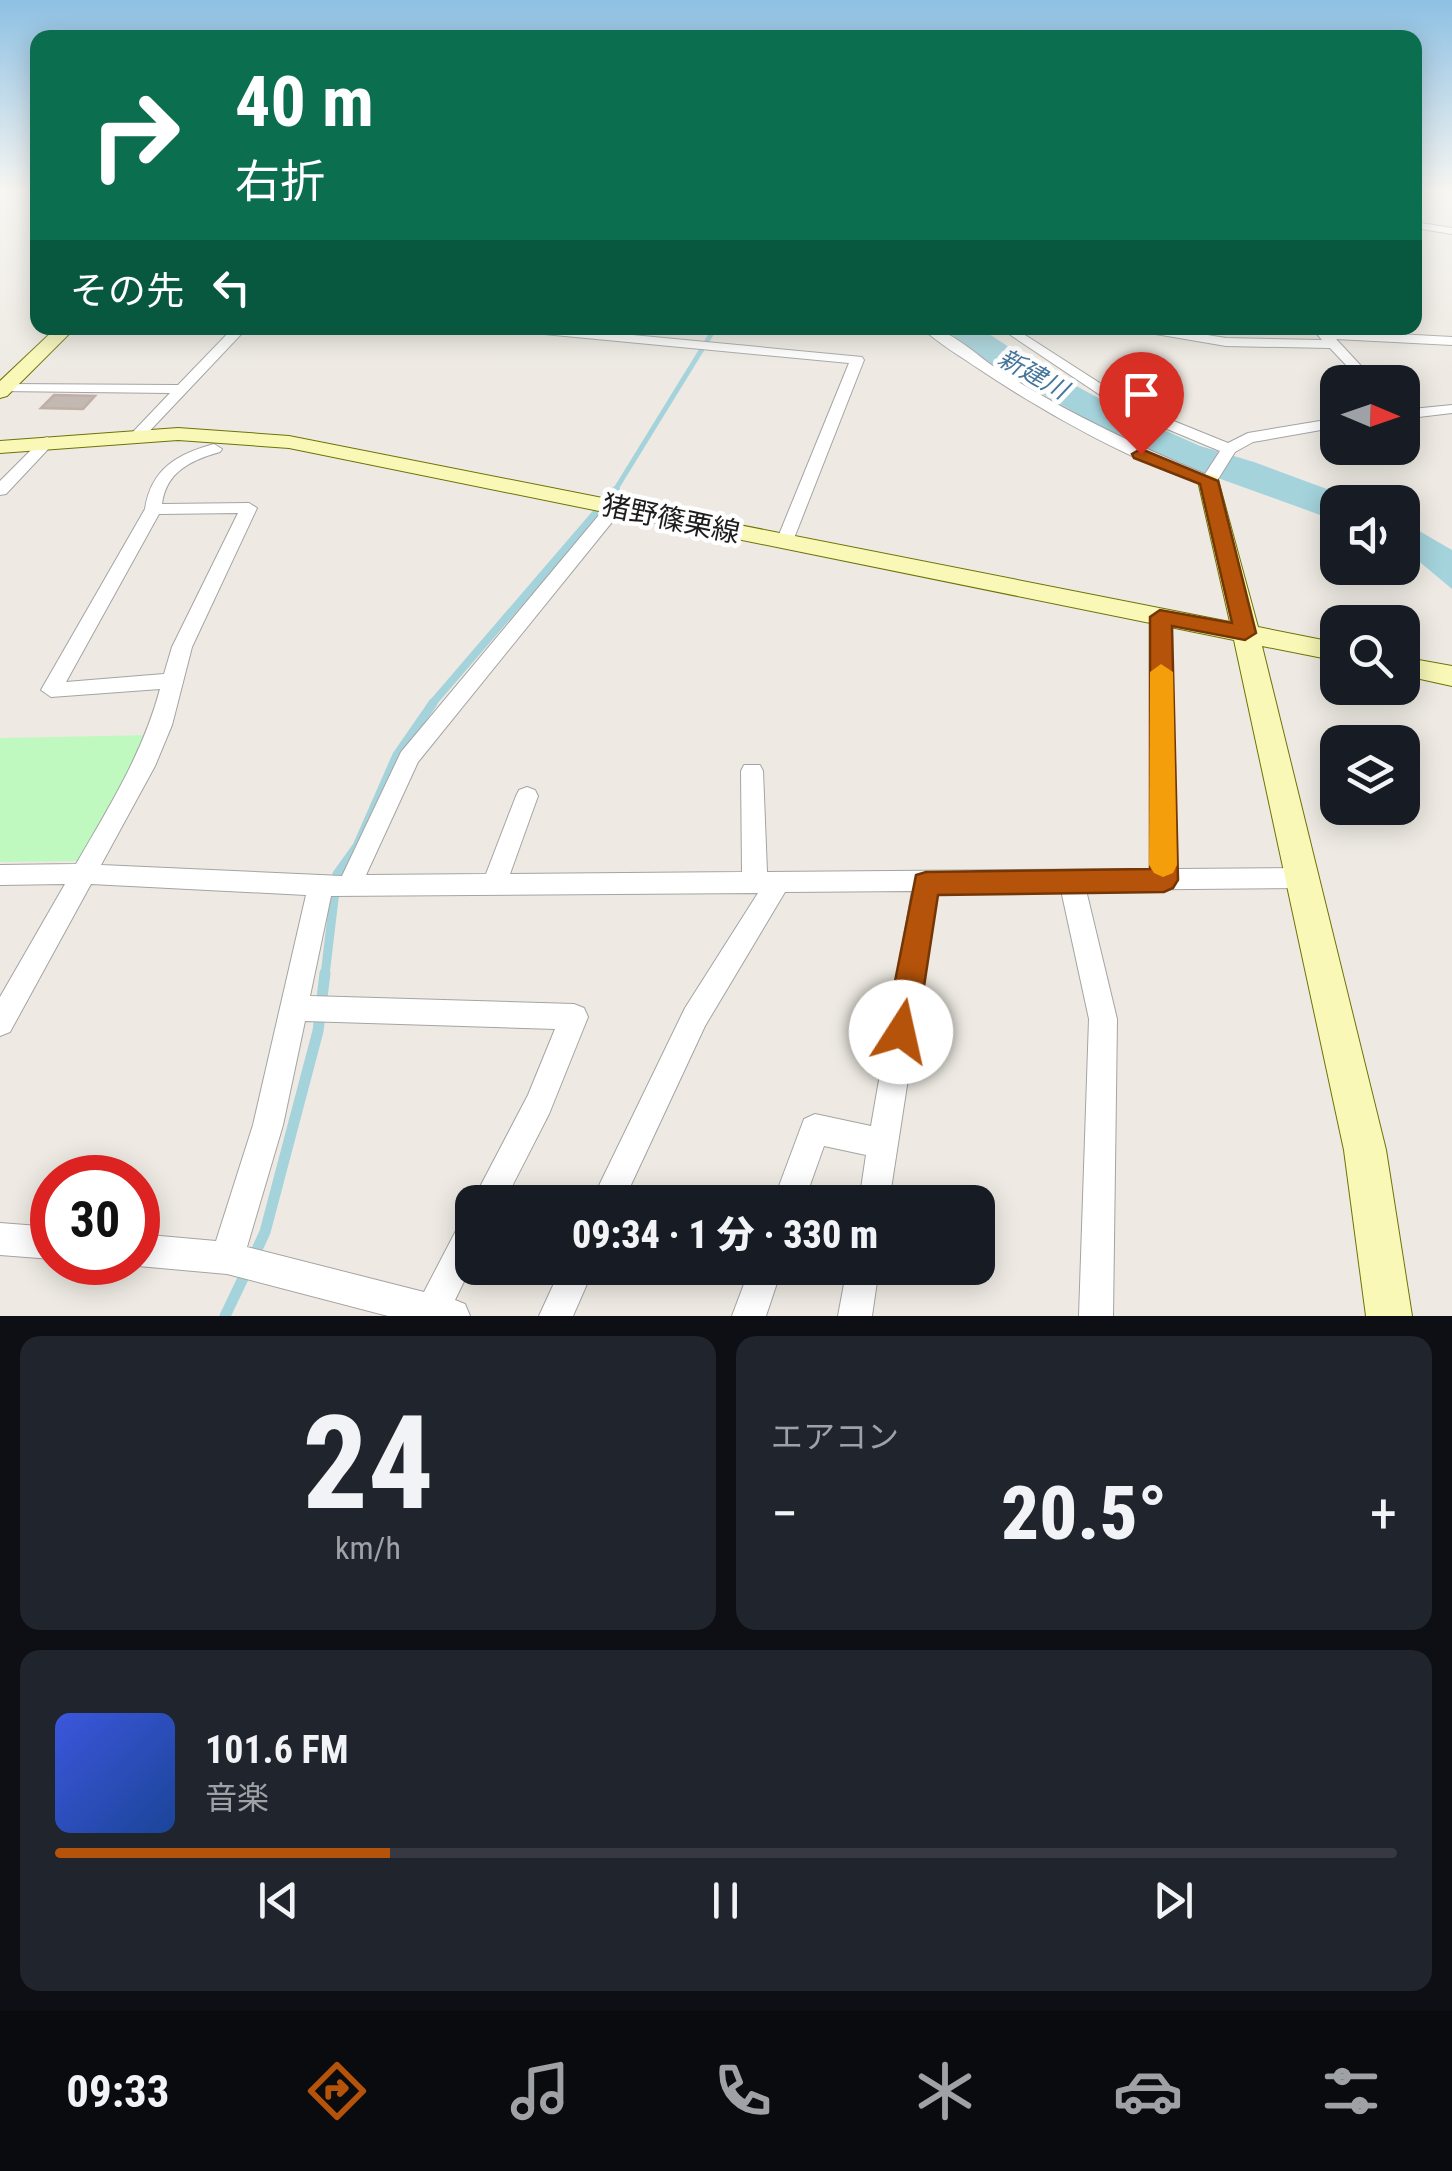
<!DOCTYPE html>
<html lang="ja">
<head>
<meta charset="utf-8">
<style>
  body { margin:0; font-family:"Roboto Condensed","Noto Sans JP",sans-serif; background:#20242c; color:#f1f3f6; height:100vh; display:flex; flex-direction:column; font-size:38px; white-space:nowrap }
  * { box-sizing:border-box; margin:0 }
  p { font-size:32px; color:#9ea1a6 }
  .icon { flex:none; width:55px; height:55px; fill:none; stroke:currentColor; stroke-width:2; stroke-linecap:round; stroke-linejoin:round }
  .map { position:relative; height:1316px; overflow:hidden }
  .sheet { display:flex; flex-direction:column; gap:20px; padding:20px; background:#0d0f14; flex:1 }
  .sheet>* { flex:none }
  .guide { position:absolute; left:30px; top:30px; width:1392px; height:305px; border-radius:20px; box-shadow:0 5px 25px #0003; background:#0b6e4f; color:#fff; overflow:hidden }
  .needle { width:65px; rotate:92deg }
  .fabs { position:absolute; left:1320px; top:365px; display:grid; gap:20px }
  .fabs a { display:grid; place-items:center; width:100px; height:100px; border-radius:20px; background:#171b24; box-shadow:0 5px 25px #0003; font-size:50px }
  .speed { position:absolute; left:30px; top:1155px; display:flex; gap:20px; font-size:50px; font-weight:700; text-align:center }
  .speed>* { display:grid; place-content:center; width:130px; height:130px; border-radius:50%; background:#171b24; box-shadow:0 5px 25px #0003; line-height:1 }
  .speed .limit { border:15px solid #d22; background:#fff; color:#111 }
  .pin { position:absolute; display:grid; place-items:center; width:85px; height:85px; color:#fff; margin:-102px -42px; border-radius:50% 50% 50% 0; rotate:-45deg; box-shadow:0 0 10px #0007 }
  .pin .icon { rotate:45deg }
  .me { position:absolute; width:110px; margin:-55px; rotate:10deg; stroke-linejoin:round; filter:drop-shadow(0 0 8px #0008) }
  .turn { display:flex; align-items:center; gap:35px; height:210px; padding:0 40px; font-size:45px }
  .turn .icon { width:130px; height:130px; stroke-width:2.5 }
  .turn b { display:block; font-size:70px; line-height:85px }
  .then { display:flex; align-items:center; height:95px; padding:0 40px; background:#0003; gap:20px; font-size:38px }
  .big { font-size:75px; font-weight:800; line-height:1.1 }
  .sheet .widget { flex:1; display:flex; flex-direction:column; justify-content:center; gap:15px; min-width:0; padding:0 35px; border-radius:20px; background:#20242c }
  .sheet .dial { align-items:center; gap:0 }
  .dial b { font-size:130px; line-height:1 }
  .song { display:flex; align-items:center; gap:30px }
  .cover { width:120px; height:120px; border-radius:15px; background:linear-gradient(135deg,hsl(230 70% 55%),hsl(220 70% 35%)) }
  .played { height:10px; border-radius:5px; background:linear-gradient(90deg,#b45309 25%,#363941 25%) }
  .keys { display:flex; justify-content:space-around; direction:ltr }
  .heat { display:flex; justify-content:space-between; align-items:center; font-size:55px; direction:ltr }
  .sheet .tiles { flex:1; display:grid; gap:20px; grid-template-columns:1fr 1fr }
  .widget:last-child { grid-column:span 2 }
  .trip { position:absolute; left:455px; top:1185px; width:540px; height:100px; border-radius:20px; background:#171b24; box-shadow:0 5px 25px #0003; font-weight:800; line-height:100px; text-align:center }
  .menu { display:flex; height:160px; justify-content:space-around; align-items:center; background:#090b0e; color:#9ea1a6 }
  .menu .icon { width:70px; height:70px }
  .menu .current { color:#b45309 }
  .menu b { font-size:45px; color:#f1f3f6 }
  .map>svg:first-child { display:block }
  .park { fill:#c0f9c0 }
  .water { fill:#a4d3dc }
  .lines { fill:none; stroke-linecap:round; stroke-linejoin:round }
  .stream-far3 { stroke:#a4d3dc; stroke-width:5 }
  .stream-far2 { stroke:#a4d3dc; stroke-width:8 }
  .stream-far1 { stroke:#a4d3dc; stroke-width:9 }
  .stream { stroke:#a4d3dc; stroke-width:11 }
  .building { fill:#c3b9b3; stroke:#c0afa6; stroke-width:2.5 }
  .street-casing { stroke:#a4a4a4; stroke-width:2 }
  .secondary-casing { stroke:#6e7306; stroke-width:2 }
  .street { fill:#fff; fill-rule:evenodd }
  .secondary { fill:#f9f8b7; fill-rule:evenodd }
  .route { fill:#b45309; stroke:#753606; stroke-width:2.5 }
  .slow { fill:#f59e0b }
  .labels { text-anchor:middle; dominant-baseline:central; stroke-width:9; stroke-linejoin:round; paint-order:stroke }
  .far-water-label { font-size:25px; font-style:italic; fill:#45779c; stroke:#fff }
  .street-label { font-size:28px; fill:#1d1d1d; stroke:#fff }
</style>
</head>
<body>
<div class="map">
<svg width="1452" height="1316" viewBox="0 0 1452 1316">
  <rect width="100%" height="100%" fill="#eeeae3"/>
  <!-- park -->
  <path class="park" d="M149,735l-64,126 -85,1v-124z"/>
  <!-- water -->
  <path class="water" d="M942,328h38l50,33 98,53 72,32 54,16 108,40h-24l-1,19 -172,-62 -51,-24 -118,-68z
    M1402,521l50,29v39l-49,-41z"/>
  <g class="lines">
    <!-- stream-far3 -->
    <path class="stream-far3" d="M614,492l101,-164"/>
    <!-- stream-far2 -->
    <path class="stream-far2" d="M431,705l185,-215"/>
    <!-- stream-far1 -->
    <path class="stream-far1" d="M325,975l12,-101 20,-28 40,-91 36,-52"/>
    <!-- stream -->
    <path class="stream" d="M253,1258l12,-26 53,-201 7,-58
      M225,1316l22,-46"/>
  </g>
  <!-- building -->
  <path class="building" d="M54,395l41,1 -12,13 -42,-1z"/>
  <g class="lines">
    <defs>
      <path id="street" d="M1415,222l37,6v6l-37,-6z
        M233,328h14l-104,110 -5,2 -8,-5 40,-42 -170,-2v-6l4,-1 174,1z
        M517,328h42l303,29 2,3 -73,186h-12l-3,-4 73,-179 -326,-31z
        M922,328c26,-2 53,26 74,40 66,42 137,76 209,106l15,-23 -96,-40 -124,-83h14l120,77 94,38 20,-10 90,-15v9l-85,15 -18,10 -20,32 -6,2c-72,-21 -167,-75 -230,-117 -19,-13 -40,-25 -57,-41z
        M1137,328h27l62,10 96,2 -5,-6 7,-4 128,7v8l-116,-6 40,43h-14l-32,-34 -104,-2 -82,-14z
        M1452,405v8l-50,6v-9z
        M47,437l8,5 -3,3 -46,49 -6,1v-14l42,-42z
        M214,444l8,5 -2,3c-29,8 -54,20 -58,52l87,-1 8,5 -65,139 -20,78 -17,41 -54,99 241,11 59,-124 208,-249h12v8l-203,251 -52,113 120,-1 30,-78 3,-6 8,-3 8,3 3,6 -28,78 232,-2 -1,-101 3,-6h16l3,6 4,101 385,-3 -1,-252 3,-4h14l3,4 5,252 129,-1 9,3 3,7 -3,7 -9,3 -219,2 31,129 -4,297h-34l10,-297 -28,-129 -124,1 -48,311h-30l7,-47 -42,-9 -20,56h-31l31,-83 11,-5 56,12 41,-235 -127,1 -80,134 -82,176h-32l94,-194 73,-115 -427,3 -21,100 264,8 10,4 4,9 -39,97 -45,88h-32l56,-107 27,-66 -250,-8 -22,104 -36,122 177,45 37,-71 11,-5v49l-17,35 10,4 5,12h-82l-161,-42 -89,-8 -9,-4h9v-28l78,7 37,-116 53,-230 -215,-11 -81,148 -10,4v-39l65,-113 -65,1v-20l76,-1c33,-57 67,-111 84,-175l-109,8 -10,-7 104,-181c6,-40 32,-55 69,-65zM238,513l-66,134 -8,27 -98,8 93,-168z
        M0,1223l52,4v32l-52,-4z
        M561,1268h33l-21,48h-34z
        M750,1268h32l-16,48h-34z
        M847,1268h32l-7,48h-34z"/>
      <path id="secondary" d="M56,328h19l-68,68 -7,2v-17z
        M178,428l111,8 941,186 -32,-141 11,-7 8,2 41,151 80,16v18l-76,-15 124,504 26,166h-46l-22,-166 -110,-510 -945,-192 -111,-8 -178,13v-12z
        M1402,657l50,9v20l-50,-11z"/>
    </defs>
    <!-- street casing -->
    <use href="#street" class="street-casing"/>
    <!-- secondary casing -->
    <use href="#secondary" class="secondary-casing"/>
    <!-- street -->
    <use href="#street" class="street"/>
    <!-- secondary -->
    <use href="#secondary" class="secondary"/>
  </g>
  <!-- sky -->
  <linearGradient id="sky" x2="0" y2="1"><stop stop-color="#8dc0e3"/><stop offset="0.51" stop-color="#f7f6f2"/><stop offset="1" stop-color="#f7f6f2" stop-opacity="0"/></linearGradient>
  <rect width="1452" height="375" fill="url(#sky)"/>
  <!-- route -->
  <path class="route" d="M1141,449l77,32 38,152 -11,7 -73,-14 6,254 -5,8 -9,4 -226,3 -21,137 -5,11 -11,4 -11,-4 -5,-11 31,-157 10,-3 224,-3v-252l10,-7 72,13 -32,-139 -66,-26 -2,-4z"/>
  <!-- slow -->
  <path class="slow" d="M1161,664l12,8 4,193 -4,8 -10,4 -9,-4 -5,-8 1,-193z"/>
  <g class="labels">
    <!-- far-water labels -->
    <g class="far-water-label">
      <text transform="translate(1033 374) rotate(29)">新建川</text>
    </g>
    <!-- street labels -->
    <g class="street-label">
      <text transform="translate(671 519) rotate(12)">猪野篠栗線</text>
    </g>
  </g>
</svg>
<div class="fabs">
<a><svg class="needle" viewBox="-14 -14 28 28"><path d="M0-13l5 13h-10z" fill="#e53935"/><path d="M0 13l5-13h-10z" fill="#9ea1a6"/></svg></a>
<a><svg class="icon" aria-label="sound" viewBox="0 0 24 24"><path d="M4 9h4l5-4v14l-5-4H4zM17 9q2 3 0 6"/></svg></a>
<a><svg class="icon" aria-label="search" viewBox="0 0 24 24"><circle cx="10" cy="10" r="6"/><path d="M15 15l6 6"/></svg></a>
<a><svg class="icon" aria-label="layers" viewBox="0 0 24 24"><path d="M12 4l9 5-9 5-9-5zM3 14l9 5 9-5"/></svg></a>
</div>
<div class="speed"><div class="limit">30</div></div>
<div class="pin" style="left:1141px;top:454px;background:#d93025"><svg class="icon" aria-label="arrive" viewBox="0 0 24 24"><path d="M6 21V4h12l-3 4 3 4H6"/></svg></div>
<svg class="me" style="left:901px;top:1032px" viewBox="-20 -20 40 40"><circle r="19" fill="#fff"/><path d="M0-13L10 11 0 6-10 11z" fill="#b45309"/></svg>
<div class="trip">09:34 · 1 分 · 330 m</div>
<div class="guide">
<div class="turn"><svg class="icon" aria-label="right" viewBox="0 0 24 24"><path d="M7 20v-9h11M14 6l5 5-5 5"/></svg><div><b>40 m</b>右折</div></div>
<div class="then">その先<svg class="icon" aria-label="left" viewBox="0 0 24 24"><path d="M17 20v-9H6M10 6l-5 5 5 5"/></svg></div>
</div>
</div>
<section class="sheet">
<div class="tiles">
<div class="widget dial"><b>24</b><p>km/h</p></div>
<div class="widget"><p>エアコン</p>
<div class="heat"><a>−</a><b class="big">20.5°</b><a>+</a></div>
</div>
<div class="widget">
<div class="song"><i class="cover"></i><div><b>101.6 FM</b><p>音楽</p></div></div>
<div class="played"></div>
<div class="keys"><svg class="icon" aria-label="previous" viewBox="0 0 24 24"><path d="M18 5L8 12l10 7zM5 5v14"/></svg><svg class="icon" aria-label="pause" viewBox="0 0 24 24"><path d="M8 5v14M16 5v14"/></svg><svg class="icon" aria-label="next" viewBox="0 0 24 24"><path d="M6 5l10 7-10 7zM19 5v14"/></svg></div>
</div>
</div>
</section>
<nav class="menu">
<b>09:33</b>
<svg class="icon current" aria-label="directions" viewBox="0 0 24 24"><path d="M12 3l9 9-9 9-9-9zM9 14v-3h6M13 9l2 2-2 2"/></svg>
<svg class="icon" aria-label="music" viewBox="0 0 24 24"><path d="M9 18V5l10-2v13"/><circle cx="6" cy="18" r="3"/><circle cx="16" cy="16" r="3"/></svg>
<svg class="icon" aria-label="phone" viewBox="0 0 24 24"><path d="M5 4h4l2 5-3 2q2 4 5 5l2-3 5 2v4C11 20 4 13 5 4z"/></svg>
<svg class="icon" aria-label="climate" viewBox="0 0 24 24"><path d="M12 3v18M4 7l16 10M4 17L20 7"/></svg>
<svg class="icon" aria-label="car" viewBox="0 0 24 24"><path d="M5 17H2v-5l4-1 3-4h7l3 4 3 1v5h-3M9 17h6M6 11h13"/><circle cx="7" cy="17" r="2"/><circle cx="17" cy="17" r="2"/></svg>
<svg class="icon" aria-label="filters" viewBox="0 0 24 24"><path d="M4 7h16M4 17h16"/><circle cx="9" cy="7" r="2"/><circle cx="15" cy="17" r="2"/></svg>
</nav>
</body>
</html>
